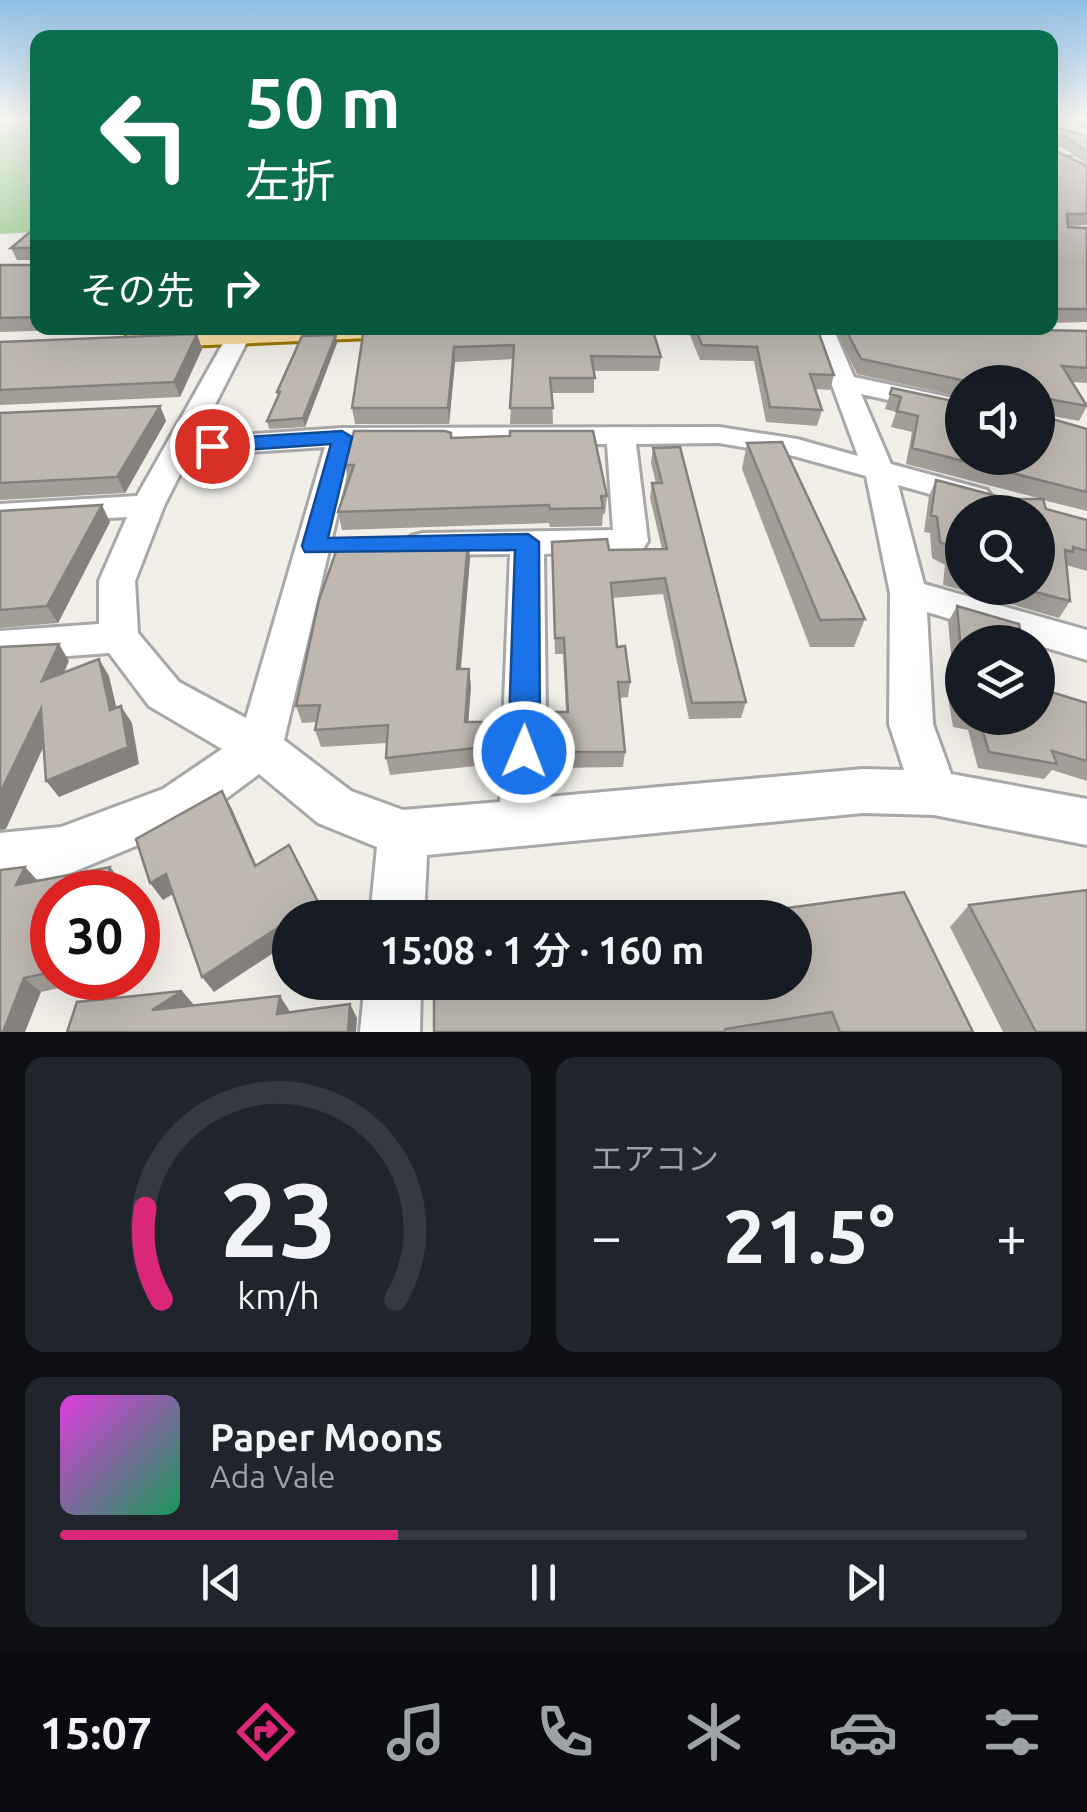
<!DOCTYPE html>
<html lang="ja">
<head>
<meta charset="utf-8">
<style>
  body { margin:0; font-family:Ubuntu,"Noto Sans JP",sans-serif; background:#20242c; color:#f1f3f6; height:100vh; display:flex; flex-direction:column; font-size:38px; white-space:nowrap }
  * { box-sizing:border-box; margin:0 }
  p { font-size:32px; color:#9ea1a6 }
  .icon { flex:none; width:55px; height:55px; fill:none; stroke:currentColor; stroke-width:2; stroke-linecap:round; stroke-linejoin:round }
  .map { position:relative; height:1032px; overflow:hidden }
  .sheet { display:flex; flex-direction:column; gap:25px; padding:25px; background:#0d0f14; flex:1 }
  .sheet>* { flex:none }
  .top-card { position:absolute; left:30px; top:30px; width:1028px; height:305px; border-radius:20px; box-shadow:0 10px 40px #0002; background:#0b6e4f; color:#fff; overflow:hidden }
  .buttons { position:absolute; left:945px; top:365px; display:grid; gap:20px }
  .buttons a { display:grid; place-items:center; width:110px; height:110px; border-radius:50%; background:#171b24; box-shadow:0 10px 40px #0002; font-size:50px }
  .speed { position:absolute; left:30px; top:870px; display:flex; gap:20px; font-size:50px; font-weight:700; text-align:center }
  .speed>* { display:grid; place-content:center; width:130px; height:130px; border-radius:50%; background:#171b24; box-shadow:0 10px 40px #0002; line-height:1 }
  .speed .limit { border:15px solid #d22; background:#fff; color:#111 }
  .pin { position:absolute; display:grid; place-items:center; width:85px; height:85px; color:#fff; margin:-42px; border:5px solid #fff; border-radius:50%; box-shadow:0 2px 10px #0007 }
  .me { position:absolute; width:110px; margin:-55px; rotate:1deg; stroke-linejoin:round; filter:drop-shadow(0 0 8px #0008) }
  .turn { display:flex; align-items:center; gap:35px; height:210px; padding:0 50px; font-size:45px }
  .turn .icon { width:130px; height:130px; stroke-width:2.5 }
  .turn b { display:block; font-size:70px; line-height:85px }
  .then { display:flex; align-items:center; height:95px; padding:0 50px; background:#0003; gap:20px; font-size:38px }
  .big { font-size:75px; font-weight:600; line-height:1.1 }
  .sheet .tile { flex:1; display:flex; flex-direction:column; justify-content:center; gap:15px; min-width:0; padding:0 35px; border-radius:20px; background:#20242c }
  .sheet .dial { align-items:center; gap:0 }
  .dial svg { height:260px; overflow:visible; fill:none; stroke:#363941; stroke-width:7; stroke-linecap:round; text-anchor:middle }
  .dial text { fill:#f1f3f6; stroke:none }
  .song { display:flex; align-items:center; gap:30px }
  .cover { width:120px; height:120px; border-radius:15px; background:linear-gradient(135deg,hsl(300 70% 55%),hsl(150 70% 35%)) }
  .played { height:10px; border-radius:5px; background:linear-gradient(90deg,#db2777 35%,#363941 35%) }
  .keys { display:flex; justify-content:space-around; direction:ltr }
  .heat { display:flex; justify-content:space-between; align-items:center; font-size:55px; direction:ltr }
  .sheet .tiles { flex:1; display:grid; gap:25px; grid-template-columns:1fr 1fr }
  .tile:last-child { grid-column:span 2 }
  .trip { position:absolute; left:272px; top:900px; width:540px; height:100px; border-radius:50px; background:#171b24; box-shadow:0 10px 40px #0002; font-weight:600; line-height:100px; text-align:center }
  .tab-bar { display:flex; height:160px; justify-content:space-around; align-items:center; background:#090b0e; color:#9ea1a6 }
  .tab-bar .icon { width:70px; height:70px }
  .tab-bar .active { color:#db2777 }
  .tab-bar b { font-size:45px; color:#f1f3f6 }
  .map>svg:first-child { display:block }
  .forest { fill:#a7d19d }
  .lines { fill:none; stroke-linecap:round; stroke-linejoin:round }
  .minor-casing { stroke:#a8a8a8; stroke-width:6 }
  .major-casing { stroke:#9e7800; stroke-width:6 }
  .minor { fill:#fff; fill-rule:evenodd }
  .major { fill:#fcdea2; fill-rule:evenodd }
  .wall { fill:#a39e98; fill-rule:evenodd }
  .shaded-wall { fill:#85817c }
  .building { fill:#beb8b1; stroke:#85817c; stroke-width:2.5 }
  .route { fill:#1a73e8; stroke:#114b97; stroke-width:2.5 }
</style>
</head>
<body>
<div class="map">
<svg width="1087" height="1032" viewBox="0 0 1087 1032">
  <rect width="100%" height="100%" fill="#f1efe8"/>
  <!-- forest -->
  <path class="forest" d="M0,119h37v113l-37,2z"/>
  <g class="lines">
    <defs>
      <path id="minor" d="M1087,145v8l-37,3v-8z
        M811,328h22l21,49 108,23v16l-101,-22 30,70 96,26 5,7 -5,7 -11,3 -78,-22 26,99 163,46v30l-160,-48 6,112 18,50 136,25v46l-153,-30 -71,-2 -436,42 -3,63h-54l7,-71 -59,-24 -59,-49 -63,47 -135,56 -61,6v-50l61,-6 102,-38 59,-40 -73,-43 -40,-53 -109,8v-30l99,-7v-43l28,-64 -127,7v-20l137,-8 93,-165h16l4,5 -52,102 144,-10 377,-1 78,12 61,17zM719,443l75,13 72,20 24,117 -1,131 15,46 -41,-1 -316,28 -3,-243 99,-5 5,-8 -12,-97zM607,444l6,86 -190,3 -12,3 -5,8 5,8 12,3 87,-1 -10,248 -97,8 -52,-19 -67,-51 70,-295zM325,447l-79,271 -67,-36 -41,-49 -3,-52 29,-75 25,-50z
        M365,982h56l-1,50h-60z"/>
      <path id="major" d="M196,328h213l-4,6 -11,3 -254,11 -11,-3 -4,-6 4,-6z"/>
    </defs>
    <!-- minor casing -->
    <use href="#minor" class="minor-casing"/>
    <!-- major casing -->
    <use href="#major" class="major-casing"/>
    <!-- minor -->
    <use href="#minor" class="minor"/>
    <!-- major -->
    <use href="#major" class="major"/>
  </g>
  <!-- wall -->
  <path class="wall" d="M1050,119h37v11l-35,-10v6l35,10v28l-27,-18h-8v3l35,17v59l-19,1 19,2v94l-37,1z
    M38,227v101h91l-129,4v-67h35v-5h-18l-6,-12z
    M364,328l297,29 -2,14h-65v22h-42l1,31h-43l3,-65 -58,3 -6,62h-94l-3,-16z
    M687,328h130l17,47 -4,15 -15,-1 7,21 -5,16 -51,-4 -12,-61 -54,-1z
    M835,328h103l149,3v52l-15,-1 15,24 -8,15 -37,-7v2l45,13v82l-44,-11 3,9 41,11v51l-21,-6 4,36 -11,17 -116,-33 2,-20 -13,-7 -2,-25 -6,-1 5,-36 7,-16 72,19h34l-136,-35 6,-32 -21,-5 5,-15 -11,-3 7,-21 70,70 76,-76h-76v15l-105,-23zM962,512l76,76h-76z
    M197,334l5,15 -22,48 -180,8v-63z
    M337,343l-32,84 -36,2 -2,-8 11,-24 -1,-5z
    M160,406l6,15 -41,72 -125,7v-87z
    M452,438l155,58 -2,18h-2l-1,12 -52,1 -1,-4 -207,7 -4,-18 10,-31 -3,-16z
    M747,443l118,176 -11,28h-44l-68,-178z
    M653,448l93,254 -5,16 -52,1 -26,-125 -51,4 5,49 13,35 -2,15 -8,1 5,54 -2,15 -68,1 -1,-56h12l-3,-58h-8l-3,-112 57,8 53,-1 -12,-51 2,-15h4l-5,-20z
    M0,511l110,11 -52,101 -58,5z
    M468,541l2,17 -9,111 10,17 -3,36h14l3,43 -95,10 -4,-17 1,-15 -66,4 -6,-17 1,-8 -14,1 -6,-17z
    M957,606l5,36v76h76l49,-15v78l-35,-11 -8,9 -66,-11 -10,-38 -15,-3 -7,-41 7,-12 -5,-52z
    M110,867l12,16 -70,9v86h49v1l-60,13 -41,40 38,-151z
    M969,905l118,127h-84l-53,-105z
    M765,911l208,121h-539z"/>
  <!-- shaded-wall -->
  <path class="shaded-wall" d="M197,334l5,15 -22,48 -6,-15z
    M336,335l1,8 -32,84 -2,-9z
    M454,347l1,15 -6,62 -1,-16z
    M160,406l6,15 -41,72 -8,-16z
    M102,505l8,17 -52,101 -11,-17z
    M468,541l2,17 -11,128 -2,-17z
    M59,644l10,17 -16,37 -11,-17z
    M99,659l10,17 12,51 -11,-17z
    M469,669l2,17 -4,53 -2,-17z
    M121,706l11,17 7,41 -80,33 -13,-16z
    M41,709l12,17 -47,103 -6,1v-37z
    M222,791l10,18 32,74 -9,-17z
    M25,867l15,16 -24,2z
    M110,867l12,16 -2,9h-16z
    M166,874l12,17 -15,9 -13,-17z
    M318,902l7,16h-32z
    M290,920v22l-76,50 -12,-15z
    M24,978l17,14 -16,40h-22z
    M182,991l13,15 -43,4z
    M280,996l9,14 -2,18 -10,-14z
    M350,1004l7,14 -1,14h-8z"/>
  <!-- building -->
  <path class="building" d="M1050,119h2v7l35,10v15l-23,-15 -13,1 1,12 35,17v48h-20l1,13 19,1v81h-37z
    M36,227h2v90l-38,1v-53h35v-17h-24z
    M364,328h288l9,29 -70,-1 4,22h-45l3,30h-43l4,-63 -60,2 -6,61h-96z
    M695,328h122l17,47 -24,-1 12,36 -52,-3 -13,-60 -55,-2z
    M845,328h93l149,3v37l-25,-2 25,40 -44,-8 -1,18 45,13v63l-175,-44 6,-32 -21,-5 4,-14 -11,-3 2,-6 70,15v55h76v-76h-67l-110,-23z
    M197,334l-23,48 -174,8v-48z
    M336,335l-33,83 -36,3 13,-29h-3l25,-56z
    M160,406l-43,71 -117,6v-70z
    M354,431h91l6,2v5l59,-2v-5h83l14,65h-6l2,12 -53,1 -1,-4 -211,7 16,-47h-9z
    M782,442l83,177 -45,1 -73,-177z
    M680,447l66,255 -54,1 -27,-125 -54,5 6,64 8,-1 5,36h-12l7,70h-70l-1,-40h14l-4,-74h-9l-3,-96 55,-3 2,11 58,-1 -15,-66h10l-9,-35z
    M936,480l72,19h35l3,10 41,11v31l-14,-4v5l-8,-2 5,51 -50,-13h18v-76h-76v60l-11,-4 2,-20 -13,-6 -3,-25 -6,-2z
    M102,505l-55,101 -47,4v-99z
    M468,541l-11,128h12l-4,53h17l2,25 -98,11 2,-33 -73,5 5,-25 -24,1 23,-106 20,-57z
    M957,606l62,18 3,18h-60v20z
    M59,644l-17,37 57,-22 11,51 11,-4 7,41 -82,34 -5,-72 -41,84v-146z
    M956,669l6,2v37z
    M1038,688l49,15v58l-35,-10 5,13 -68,-12 -10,-34h59z
    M222,791l33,75 34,-21 29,57 -25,16h-3v2l-88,57 -36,-103 -16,9 -14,-44z
    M25,867l-9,18 94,-18 -6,25h-52v80l-28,6 -21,54h-3v-162z
    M1087,890v142h-51l-67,-127z
    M904,892l69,140h-133l-8,-20 -107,17v3h-291v-50h361v-64h-178l146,-16 2,9z
    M182,991l-30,19 128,-14 -3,18 73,-10 -2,28h-281l10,-30z"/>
  <!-- sky -->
  <linearGradient id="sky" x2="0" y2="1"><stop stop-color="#8fbee4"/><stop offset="0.45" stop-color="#f9f8f5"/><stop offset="1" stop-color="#f9f8f5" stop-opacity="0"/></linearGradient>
  <rect width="1087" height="263" fill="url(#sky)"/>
  <!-- route -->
  <path class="route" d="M342,431l10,6 -24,101 200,-4 11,8 1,210 -5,10 -11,4 -11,-4 -5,-10 7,-202 -210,2 -3,-6 29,-102 -119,8 -10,-6 10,-7z"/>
</svg>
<div class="buttons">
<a><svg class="icon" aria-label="sound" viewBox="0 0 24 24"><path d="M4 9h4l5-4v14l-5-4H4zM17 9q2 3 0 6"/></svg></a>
<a><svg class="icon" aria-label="search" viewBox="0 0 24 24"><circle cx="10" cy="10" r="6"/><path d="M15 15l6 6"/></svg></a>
<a><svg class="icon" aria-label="layers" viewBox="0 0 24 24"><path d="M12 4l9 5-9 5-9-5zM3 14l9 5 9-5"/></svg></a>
</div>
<div class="speed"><div class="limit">30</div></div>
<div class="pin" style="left:212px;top:446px;background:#d93025"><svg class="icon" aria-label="arrive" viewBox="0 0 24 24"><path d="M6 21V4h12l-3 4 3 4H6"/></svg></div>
<svg class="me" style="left:524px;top:752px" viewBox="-20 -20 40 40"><circle r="17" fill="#1a73e8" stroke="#fff" stroke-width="3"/><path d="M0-11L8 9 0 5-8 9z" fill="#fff"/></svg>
<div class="trip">15:08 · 1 分 · 160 m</div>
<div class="top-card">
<div class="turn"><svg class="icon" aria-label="left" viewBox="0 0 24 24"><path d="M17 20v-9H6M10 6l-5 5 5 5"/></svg><div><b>50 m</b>左折</div></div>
<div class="then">その先<svg class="icon" aria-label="right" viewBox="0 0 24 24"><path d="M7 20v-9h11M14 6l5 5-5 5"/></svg></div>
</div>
</div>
<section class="sheet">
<div class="tiles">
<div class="tile dial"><svg viewBox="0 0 100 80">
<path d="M14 69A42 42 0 1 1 86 69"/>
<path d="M14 69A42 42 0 0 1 9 41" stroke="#db2777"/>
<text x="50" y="56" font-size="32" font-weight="700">23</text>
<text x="50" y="72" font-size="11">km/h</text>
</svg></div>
<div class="tile"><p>エアコン</p>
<div class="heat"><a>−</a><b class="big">21.5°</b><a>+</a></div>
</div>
<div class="tile">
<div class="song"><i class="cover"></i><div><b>Paper Moons</b><p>Ada Vale</p></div></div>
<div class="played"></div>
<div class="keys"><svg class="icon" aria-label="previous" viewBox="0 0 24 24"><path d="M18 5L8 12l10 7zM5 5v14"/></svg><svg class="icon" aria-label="pause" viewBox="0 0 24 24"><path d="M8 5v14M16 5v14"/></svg><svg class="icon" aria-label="next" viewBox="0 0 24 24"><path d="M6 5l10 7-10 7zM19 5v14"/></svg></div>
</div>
</div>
</section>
<nav class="tab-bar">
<b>15:07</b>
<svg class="icon active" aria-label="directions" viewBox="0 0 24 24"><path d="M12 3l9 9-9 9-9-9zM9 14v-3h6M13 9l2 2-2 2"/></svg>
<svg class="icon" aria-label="music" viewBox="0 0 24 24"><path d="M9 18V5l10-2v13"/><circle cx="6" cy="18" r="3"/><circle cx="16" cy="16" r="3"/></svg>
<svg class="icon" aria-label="phone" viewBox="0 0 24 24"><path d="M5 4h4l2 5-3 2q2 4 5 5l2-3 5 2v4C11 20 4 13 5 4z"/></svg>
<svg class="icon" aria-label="climate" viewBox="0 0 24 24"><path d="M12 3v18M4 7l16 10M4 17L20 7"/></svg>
<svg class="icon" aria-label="car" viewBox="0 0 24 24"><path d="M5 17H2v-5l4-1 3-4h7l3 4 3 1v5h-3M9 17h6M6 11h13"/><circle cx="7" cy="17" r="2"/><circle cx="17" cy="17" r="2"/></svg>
<svg class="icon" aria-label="filters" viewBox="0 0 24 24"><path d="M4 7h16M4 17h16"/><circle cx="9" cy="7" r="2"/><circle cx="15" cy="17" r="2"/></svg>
</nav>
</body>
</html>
